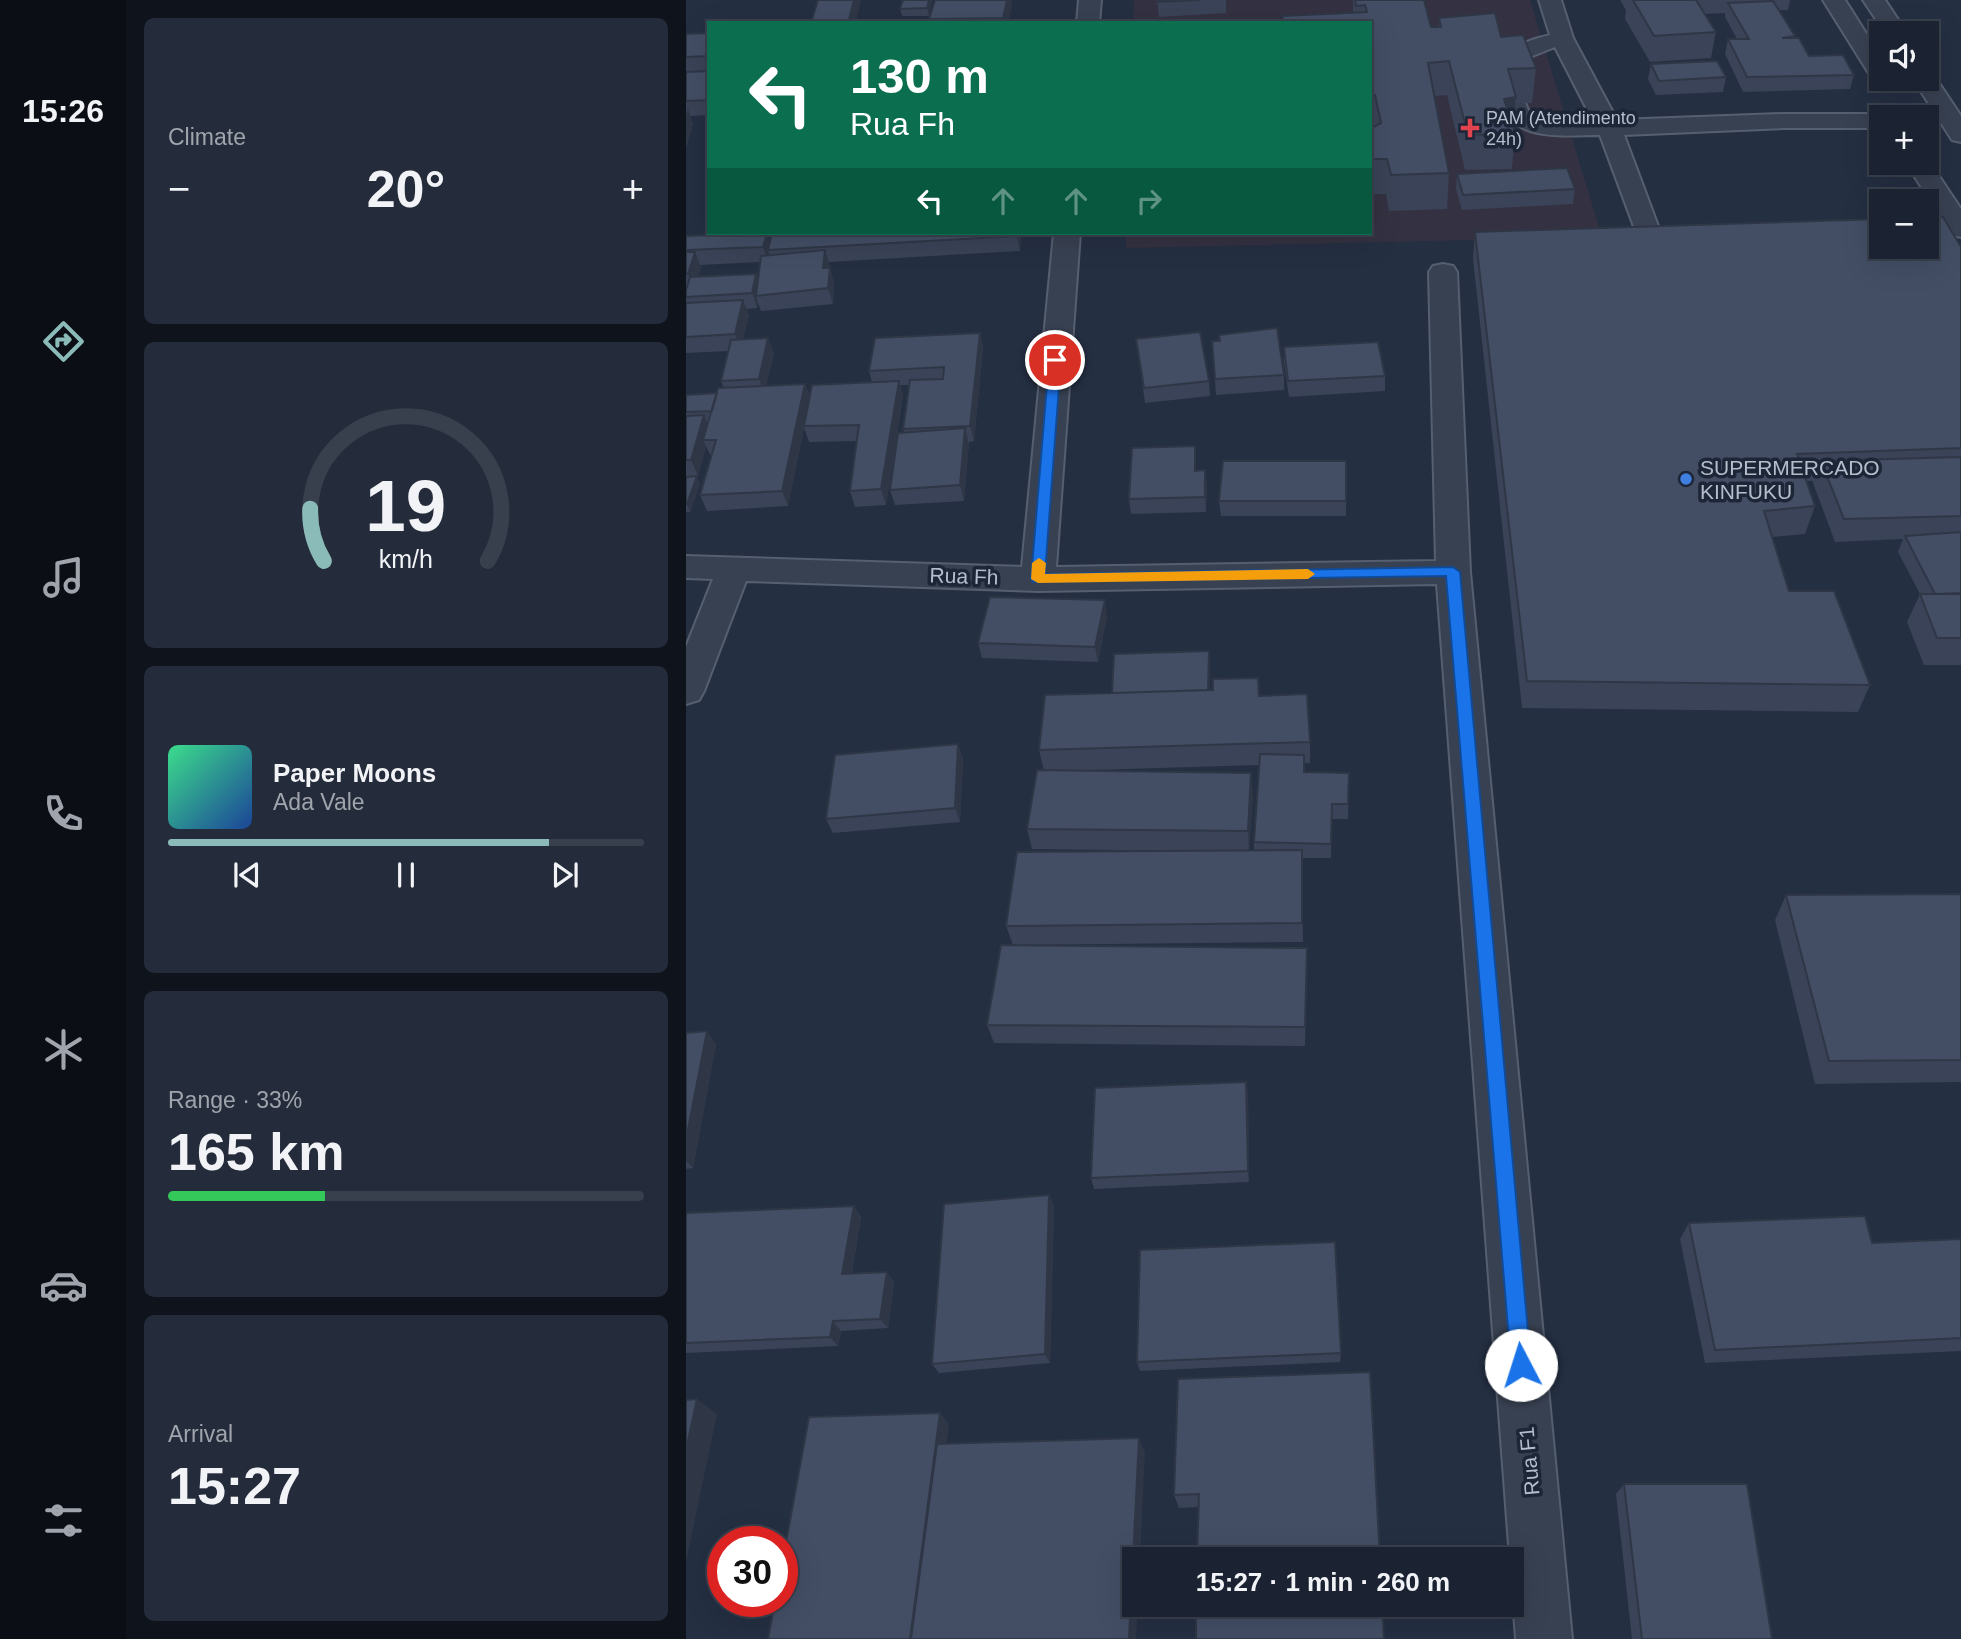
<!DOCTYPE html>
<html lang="en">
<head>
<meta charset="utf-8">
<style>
  body { margin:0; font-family:Helvetica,sans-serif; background:#242b3a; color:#f1f3f6; height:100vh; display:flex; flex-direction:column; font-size:26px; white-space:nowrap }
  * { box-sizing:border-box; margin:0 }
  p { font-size:23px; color:#a0a4ac }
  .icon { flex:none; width:38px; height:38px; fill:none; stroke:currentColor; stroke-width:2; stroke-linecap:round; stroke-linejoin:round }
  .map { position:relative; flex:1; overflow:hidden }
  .panel { display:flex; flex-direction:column; gap:18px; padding:18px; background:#0f131c; width:560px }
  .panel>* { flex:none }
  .guide { position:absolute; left:21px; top:21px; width:665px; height:214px; border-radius:0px; box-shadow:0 7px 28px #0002,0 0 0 2px #39404d; background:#0b6e4f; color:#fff; overflow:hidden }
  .fabs { position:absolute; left:1183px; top:21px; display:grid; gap:14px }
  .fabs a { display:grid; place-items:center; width:70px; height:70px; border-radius:0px; background:#1b2332; box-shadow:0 7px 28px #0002,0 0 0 2px #39404d; font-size:35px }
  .speed { position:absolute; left:21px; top:1526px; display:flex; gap:14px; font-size:35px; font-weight:700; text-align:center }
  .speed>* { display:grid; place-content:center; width:91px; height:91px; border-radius:50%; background:#1b2332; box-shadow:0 7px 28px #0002,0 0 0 2px #39404d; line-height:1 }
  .speed .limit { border:10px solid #d22; background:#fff; color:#111 }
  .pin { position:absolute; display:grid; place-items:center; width:60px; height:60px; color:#fff; margin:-30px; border:4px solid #fff; border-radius:50%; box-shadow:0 2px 7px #0007 }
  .me { position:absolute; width:77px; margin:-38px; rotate:355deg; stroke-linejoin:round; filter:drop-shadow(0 0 5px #0008) }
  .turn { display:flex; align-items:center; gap:24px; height:147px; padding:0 28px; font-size:32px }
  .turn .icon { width:91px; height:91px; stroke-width:2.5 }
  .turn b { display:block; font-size:49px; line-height:60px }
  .lanes { display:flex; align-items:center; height:66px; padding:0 28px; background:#0003; justify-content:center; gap:35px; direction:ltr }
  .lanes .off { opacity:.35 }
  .big { font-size:52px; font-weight:600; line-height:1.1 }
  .panel .tile { flex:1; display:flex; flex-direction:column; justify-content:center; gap:10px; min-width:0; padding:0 24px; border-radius:10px; background:#242b3a }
  .panel .dial { align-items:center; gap:0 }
  .dial svg { height:182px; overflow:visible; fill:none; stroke:#39404d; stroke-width:7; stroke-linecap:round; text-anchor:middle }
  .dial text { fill:#f1f3f6; stroke:none }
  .song { display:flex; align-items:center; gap:21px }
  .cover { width:84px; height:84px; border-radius:10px; background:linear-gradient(135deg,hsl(150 70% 55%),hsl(220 70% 35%)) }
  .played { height:7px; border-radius:4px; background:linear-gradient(90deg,#8bbbb9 80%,#39404d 80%) }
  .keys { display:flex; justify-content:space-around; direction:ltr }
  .heat { display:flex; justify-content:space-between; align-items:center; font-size:38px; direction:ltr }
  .charge { height:10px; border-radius:5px; background:linear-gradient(90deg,#34c759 33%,#39404d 0) }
  .trip { position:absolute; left:436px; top:1547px; width:402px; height:70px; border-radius:0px; background:#1b2332; box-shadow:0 7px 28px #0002,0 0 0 2px #39404d; font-weight:600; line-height:70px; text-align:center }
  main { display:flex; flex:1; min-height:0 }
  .dock { display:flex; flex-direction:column; width:126px; justify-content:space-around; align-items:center; background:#0b0e14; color:#a0a4ac }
  .dock .icon { width:49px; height:49px }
  .dock .current { color:#8bbbb9 }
  .dock b { font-size:32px; color:#f1f3f6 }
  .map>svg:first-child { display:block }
  .medical { fill:#343142 }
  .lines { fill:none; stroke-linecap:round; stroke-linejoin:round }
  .minor-casing { stroke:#565f6f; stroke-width:4 }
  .minor { fill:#384152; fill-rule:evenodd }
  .wall { fill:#3a4357; fill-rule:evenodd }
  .shaded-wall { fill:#2f3747 }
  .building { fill:#434e65; stroke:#2f3747; stroke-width:2 }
  .route { fill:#1a73e8; stroke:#114b97; stroke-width:2 }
  .slow { fill:#f59e0b }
  .health-dot { fill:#e0444e; stroke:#1d2637; stroke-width:2.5 }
  .shop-dot { fill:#3f7fe0; stroke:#1d2637; stroke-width:2.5 }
  .labels { text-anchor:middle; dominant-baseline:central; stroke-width:7; stroke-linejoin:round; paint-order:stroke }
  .far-poi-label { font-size:18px; fill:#b5bdcc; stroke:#1d2637; text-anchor:start }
  .poi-label { font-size:21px; fill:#b5bdcc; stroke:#1d2637; text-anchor:start }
  .street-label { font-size:21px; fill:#b5bdcc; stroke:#1d2637 }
</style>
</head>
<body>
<main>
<nav class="dock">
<b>15:26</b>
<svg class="icon current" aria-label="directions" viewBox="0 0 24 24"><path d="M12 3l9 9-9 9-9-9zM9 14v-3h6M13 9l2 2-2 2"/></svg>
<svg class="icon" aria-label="music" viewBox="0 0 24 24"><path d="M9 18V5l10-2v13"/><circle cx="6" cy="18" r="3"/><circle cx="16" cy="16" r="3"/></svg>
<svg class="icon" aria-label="phone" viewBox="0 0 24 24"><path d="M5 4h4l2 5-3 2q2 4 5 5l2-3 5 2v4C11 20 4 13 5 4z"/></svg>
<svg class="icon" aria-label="climate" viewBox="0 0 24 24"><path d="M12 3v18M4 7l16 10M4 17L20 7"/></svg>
<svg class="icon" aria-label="car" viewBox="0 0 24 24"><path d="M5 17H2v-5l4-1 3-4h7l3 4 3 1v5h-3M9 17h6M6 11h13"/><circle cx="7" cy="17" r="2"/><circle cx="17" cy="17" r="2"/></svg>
<svg class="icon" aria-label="filters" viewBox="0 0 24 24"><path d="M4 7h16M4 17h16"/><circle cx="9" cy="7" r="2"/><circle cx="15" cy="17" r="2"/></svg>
</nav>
<section class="panel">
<div class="tile"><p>Climate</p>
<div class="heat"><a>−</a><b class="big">20°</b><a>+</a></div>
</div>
<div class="tile dial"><svg viewBox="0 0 100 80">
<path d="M14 69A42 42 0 1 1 86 69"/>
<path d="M14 69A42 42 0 0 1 8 46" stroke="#8bbbb9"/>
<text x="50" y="56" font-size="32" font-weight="700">19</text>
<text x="50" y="72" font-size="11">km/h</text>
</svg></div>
<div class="tile">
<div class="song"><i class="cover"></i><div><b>Paper Moons</b><p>Ada Vale</p></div></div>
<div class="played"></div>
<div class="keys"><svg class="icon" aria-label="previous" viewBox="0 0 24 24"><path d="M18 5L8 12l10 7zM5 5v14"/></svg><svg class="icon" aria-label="pause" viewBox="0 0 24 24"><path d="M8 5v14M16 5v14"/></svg><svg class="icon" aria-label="next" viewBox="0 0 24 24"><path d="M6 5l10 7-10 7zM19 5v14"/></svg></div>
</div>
<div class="tile"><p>Range · 33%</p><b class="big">165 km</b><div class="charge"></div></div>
<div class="tile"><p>Arrival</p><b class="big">15:27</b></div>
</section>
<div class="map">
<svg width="1275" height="1639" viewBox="0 0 1275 1639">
  <rect width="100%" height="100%" fill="#242f42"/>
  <!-- medical -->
  <path class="medical" d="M448,0h396l72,237 -476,11v-15h244v-210h-237z"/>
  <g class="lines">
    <defs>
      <path id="minor" d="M393,0h22l-2,23h-22z
        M853,0h22l12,38 44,82 166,-6h98l9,3h-9v11h-98l-159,7 34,91 -4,6 -9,2 -9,-2 -36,-97c-33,0 -87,8 -97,-32l4,-5h16l6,14 10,6 54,3 -38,-74 -25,10 -16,19h-16l-3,-5c13,-24 30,-30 55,-36z
        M1137,0h22l36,57v22l8,1h-16z
        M1177,0h22l22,33h-22z
        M1241,73l6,1 28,42v26l-9,-2 -39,-61h14z
        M1241,158l34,51v28l-9,-2 -46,-72h21z
        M368,233h26l-24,334 380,-6 -7,-289 4,-6 10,-2 10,2 4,6 13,300 102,1067h-56l-79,-1055 -399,7 -292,-10 -42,110 -5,9 -13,4v-57l27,-68 -27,-1v-22l336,11z"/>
    </defs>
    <!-- minor casing -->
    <use href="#minor" class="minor-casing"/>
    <!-- minor -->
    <use href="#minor" class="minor"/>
  </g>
  <!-- wall -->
  <path class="wall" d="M217,0h29l-3,16h-27l-2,-7z
    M471,0h69v13l-67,4z
    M667,0h71l7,27h8v-9l62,19 35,31 -4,35h-17l-2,22 2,8 -3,36 -47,1 -18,-75 -13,1 15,77 -2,36 -58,2 -3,-17h-16v-171h-88v-7l71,-3z
    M934,0h170l-2,10h-9l16,26v2l14,18 45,19 -4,14 -107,3 -18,-38 3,-15h9l-12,-22v-4l-20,1 11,18 -5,26 -61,4 -25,-43 1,-9z
    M326,4l-4,19h-78l-1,-4z
    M23,33v37l-23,2v-38z
    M965,64l75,13 -3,15 -67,3 -8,-16z
    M23,71v44l-19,1 3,8 -6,21h-1v-73z
    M771,174l118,15 -2,15 -111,6 -6,-21z
    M789,232l486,15v418h-37l-17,-43 13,-28 -22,-42 5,-13 -68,3 -22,-59v-2h-7l9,25 -10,28 -33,3 17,54 81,94 -12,27 -336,-4 -49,-449z
    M86,233h249l-1,18 -192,11 6,21 -1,21 -72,7 -3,-8 -1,5 -11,1 3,6 -6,24 31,14 -8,33 39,-2 5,13 62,-15 -3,-11 111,-38 3,15 -9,93 -5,1 -5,59 -69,4 -5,-15 14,-58 -1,-3 7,-44h-10l3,11 -17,109 -31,2 -5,-16 7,-50 -48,1 -5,-14 -16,78 -81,5 -7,-16 11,-39 -5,-10 -8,30h-12v-81l31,-2 7,-5 -3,-7 7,-30 -42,2v-117l84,5zM74,262l-2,17 -2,-5 -58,3 3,-10 -1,-2z
    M533,335l65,40v15l-68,5 -4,-54h8z
    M450,339l73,42 1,15 -65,7z
    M598,347l101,29v15l-96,6 -5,-34z
    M509,446l1,25 9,-1 2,16 -1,26 -75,2 -2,-15z
    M660,461v55h-125l-2,-15z
    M0,477l14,7 -10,28h-4z
    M421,616l-9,46 -116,-4 -4,-15z
    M524,666v24l49,6 51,46v21h-6v9l45,1 -1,46h-16l-1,39h-29l1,84 -290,3 -7,-19 183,-75 -157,-2 -5,-20 17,-58 -5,-21 73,-57zM573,765l-5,77v8h-5l4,-56 -193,-23z
    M272,744l5,15 -3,63 -127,11 -7,-14z
    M1275,894v188l-146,2 -40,-164 11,-25z
    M621,948l-2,98 -311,-3 -7,-18z
    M0,1033l30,11 -23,124 -7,1z
    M560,1082l2,12 1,88 -155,7 -3,-11z
    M363,1195l5,11 -4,157 -111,10 -7,-9z
    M168,1206l7,11 -9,56 35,-1 7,10 -6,46 -47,3 -3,15 -152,7v-140z
    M1003,1223l183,20 89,-4v112l-256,12 -25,-124z
    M655,1353l-1,9 -200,9 -3,-9z
    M492,1379l202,180 -182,-52 -19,1 -5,-13z
    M938,1484l148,155h-140l-16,-145z"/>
  <!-- shaded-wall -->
  <path class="shaded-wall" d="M168,0h7l-5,23h-8z
    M243,0h3l-3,16 -2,-8z
    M321,0h4l1,4 -4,19h-4l-1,-5z
    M830,97l-4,35 -8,-33z
    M2,109l5,15 -6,21 -1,-3v-27z
    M81,233l5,15 -4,2 2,6 -2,6 -5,-15z
    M331,233h4l-1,18 -3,-15z
    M139,250l5,16 -2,18 -5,-16z
    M9,252l6,15 -7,22 -6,-15z
    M144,268l4,15 -1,21 -5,-16z
    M70,274l5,15 -5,7 2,7 -1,5 -5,-15z
    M57,300l6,15 -8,35 -6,-16z
    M294,333l3,15 -9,93 -4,-15z
    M82,338l6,15 -10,41 -5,-15z
    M213,381l4,15 -17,109 -5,-16z
    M119,384l5,15 -6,27v2l-16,78 -6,-15z
    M18,415l7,16 -8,9 3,6 -8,30 -7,-16z
    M279,428l4,16 -5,57 -4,-16z
    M509,446l1,15v25l-1,-15z
    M519,470l2,16 -1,26 -1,-15z
    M11,476l3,8 -10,28 -3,-8z
    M419,600l2,16 -9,46 -3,-15z
    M523,651l1,15v44l-2,-15z
    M272,744l5,15 -3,63 -5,-14z
    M565,773l2,21 -4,57 -1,-20z
    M621,948v20l-2,78v-19z
    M21,1031l9,13 -23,124 -7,-7v-21z
    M560,1082l2,12 1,88 -1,-11z
    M363,1195l5,11 -4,157 -5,-9z
    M168,1206l7,11 -11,67 -8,-10z
    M201,1272l7,10 -6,46 -8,-9z
    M147,1321l8,10 -3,15 -8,-9z
    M11,1399l20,15 -31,148v-112z
    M254,1413l9,11 -27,215h-12z
    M453,1438l6,14 -5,107h-6v46h4l-2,34h-7z"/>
  <!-- building -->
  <path class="building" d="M132,0h36l-6,23h-37z
    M217,0h26l-2,8 -27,1z
    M249,0h72l-4,18 -74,1z
    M471,0h43l-43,2z
    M669,0h69l7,27h10l-2,-9 56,-5 6,24 22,-2 13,33 -28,1 8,28 -12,2 11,34 -47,2 -19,-74 -21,2 21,110 -58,2 -4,-16h-17v-30l11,-6 -6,-28h-5v-72h-86l-2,-7 85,-4 -2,-7 -9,1z
    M947,0h63l20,32 -62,4z
    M1087,1l22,35 -13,2h17l10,18 34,-1 11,20 -107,2 -19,-38h21l-21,-36z
    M23,33v23l-23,1v-23z
    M1031,61l9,16 -67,4 -8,-17z
    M23,71v29l-23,1v-29z
    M881,168l8,21 -112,6 -6,-21z
    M1257,217l18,30v201l-164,6 18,52 -51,5 25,80h45l36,94 -343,-4 -52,-449 406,-13v28h46v-29z
    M81,233l-4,14 -77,3v-14z
    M86,233h245v3l-249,14z
    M139,250l-2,18h7l-2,20 -72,8 5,-40z
    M0,252h9l-7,22h-2z
    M70,274l-4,19 -66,4v-7l4,-13z
    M57,300l-8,34 -49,3v-34z
    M591,328l7,47 -69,4 -3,-38h8l-1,-6z
    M514,332l9,49 -65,7 -8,-49z
    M294,333l-10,93 -67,3 7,-49 33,-1 1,-12 -75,4 6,-33z
    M82,338l-9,41 -38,2 10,-41z
    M692,342l7,34 -97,5 -4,-34z
    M213,381l-18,108 -31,2 9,-66 -55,1 8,-41z
    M119,384l-23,107 -82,4 16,-55h-13l15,-52z
    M31,393l-5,18 -26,1v-17z
    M18,415l-13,45h-5v-44z
    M279,428l-5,57 -70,5 8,-57z
    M509,446v25l10,-1v27l-76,2 3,-51z
    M1275,457v59l-117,3 -23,-58z
    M537,461h123v40h-127z
    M11,476l-10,28h-1v-27z
    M1275,532v61l-26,1 -30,-58z
    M1234,594h41v44h-24z
    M304,597l115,3 -10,47 -117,-4z
    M523,651l-1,39 -96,3 2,-39z
    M572,678l1,18 48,-2 3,48 -271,8 6,-55 168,-5v-11z
    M272,744l-3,64 -129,11 9,-64z
    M574,754l44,1v17l45,1 -1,31h-16l-1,40 -77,-2z
    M351,770l214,3 -3,58 -221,-2z
    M616,850v73l-296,3 11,-74z
    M1275,894v166l-132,1 -43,-166z
    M315,945l306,3 -2,79 -318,-2z
    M21,1031l-21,109v-107z
    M560,1082l2,89 -157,7 4,-90z
    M363,1195l-4,159 -113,10 12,-160z
    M168,1206l-12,68 45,-2 -7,47 -47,2 -3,16 -144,6v-130z
    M1179,1216l7,27 89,-4v99l-246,12 -26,-127z
    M649,1242l6,111 -204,9 3,-112z
    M684,1372l10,187h-183l2,-65 -25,1 4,-116z
    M11,1399l-11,51v-50z
    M254,1413l-30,226h-142l7,-38h7v-37l27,-147z
    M453,1438l-10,201h-218l26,-195z
    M938,1484h123l25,155h-130z
    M510,1605h186l2,34h-188z"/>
  <!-- route -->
  <path class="route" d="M369,357l6,3 -16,214 408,-7 7,5 71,793 -3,8 -7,3 -7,-3 -3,-8 -65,-789 -413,6 -2,-3 18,-219z"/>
  <!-- slow -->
  <path class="slow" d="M353,558l7,5 -1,11 263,-5 7,5 -7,5 -270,4 -7,-4 1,-16z"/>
  <!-- markers -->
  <path class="health-dot" d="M780.5 117.5h7v7h7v7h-7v7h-7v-7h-7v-7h7z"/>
  <circle class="shop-dot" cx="1000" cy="479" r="7"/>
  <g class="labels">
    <!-- far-poi labels -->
    <g class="far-poi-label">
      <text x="800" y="118">PAM (Atendimento<tspan x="800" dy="21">24h)</tspan></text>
    </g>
    <!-- poi labels -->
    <g class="poi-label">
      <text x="1014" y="467">SUPERMERCADO<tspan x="1014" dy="24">KINFUKU</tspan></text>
    </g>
    <!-- street labels -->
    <g class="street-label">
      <text transform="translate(278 576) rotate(2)">Rua Fh</text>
      <text transform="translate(843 1461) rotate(-95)">Rua F1</text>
    </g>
  </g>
</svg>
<div class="fabs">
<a><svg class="icon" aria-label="sound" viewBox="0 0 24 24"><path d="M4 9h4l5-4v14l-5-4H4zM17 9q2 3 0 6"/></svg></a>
<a>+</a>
<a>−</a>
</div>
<div class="speed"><div class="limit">30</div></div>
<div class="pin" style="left:369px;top:360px;background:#d93025"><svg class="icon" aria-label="arrive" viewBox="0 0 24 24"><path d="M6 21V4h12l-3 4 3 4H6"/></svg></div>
<svg class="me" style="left:835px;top:1365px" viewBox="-20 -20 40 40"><circle r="19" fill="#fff"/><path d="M0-13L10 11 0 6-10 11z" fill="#1a73e8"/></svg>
<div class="trip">15:27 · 1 min · 260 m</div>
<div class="guide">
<div class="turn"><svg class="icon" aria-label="left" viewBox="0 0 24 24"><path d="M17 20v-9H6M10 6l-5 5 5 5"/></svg><div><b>130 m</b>Rua Fh</div></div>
<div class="lanes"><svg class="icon" aria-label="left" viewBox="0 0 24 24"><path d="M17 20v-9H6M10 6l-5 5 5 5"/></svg><svg class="icon off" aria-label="ahead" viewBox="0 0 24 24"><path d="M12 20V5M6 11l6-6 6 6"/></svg><svg class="icon off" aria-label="ahead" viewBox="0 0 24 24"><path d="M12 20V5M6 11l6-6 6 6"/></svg><svg class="icon off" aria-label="right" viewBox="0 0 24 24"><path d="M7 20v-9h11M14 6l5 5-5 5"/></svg></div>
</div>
</div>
</main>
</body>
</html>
